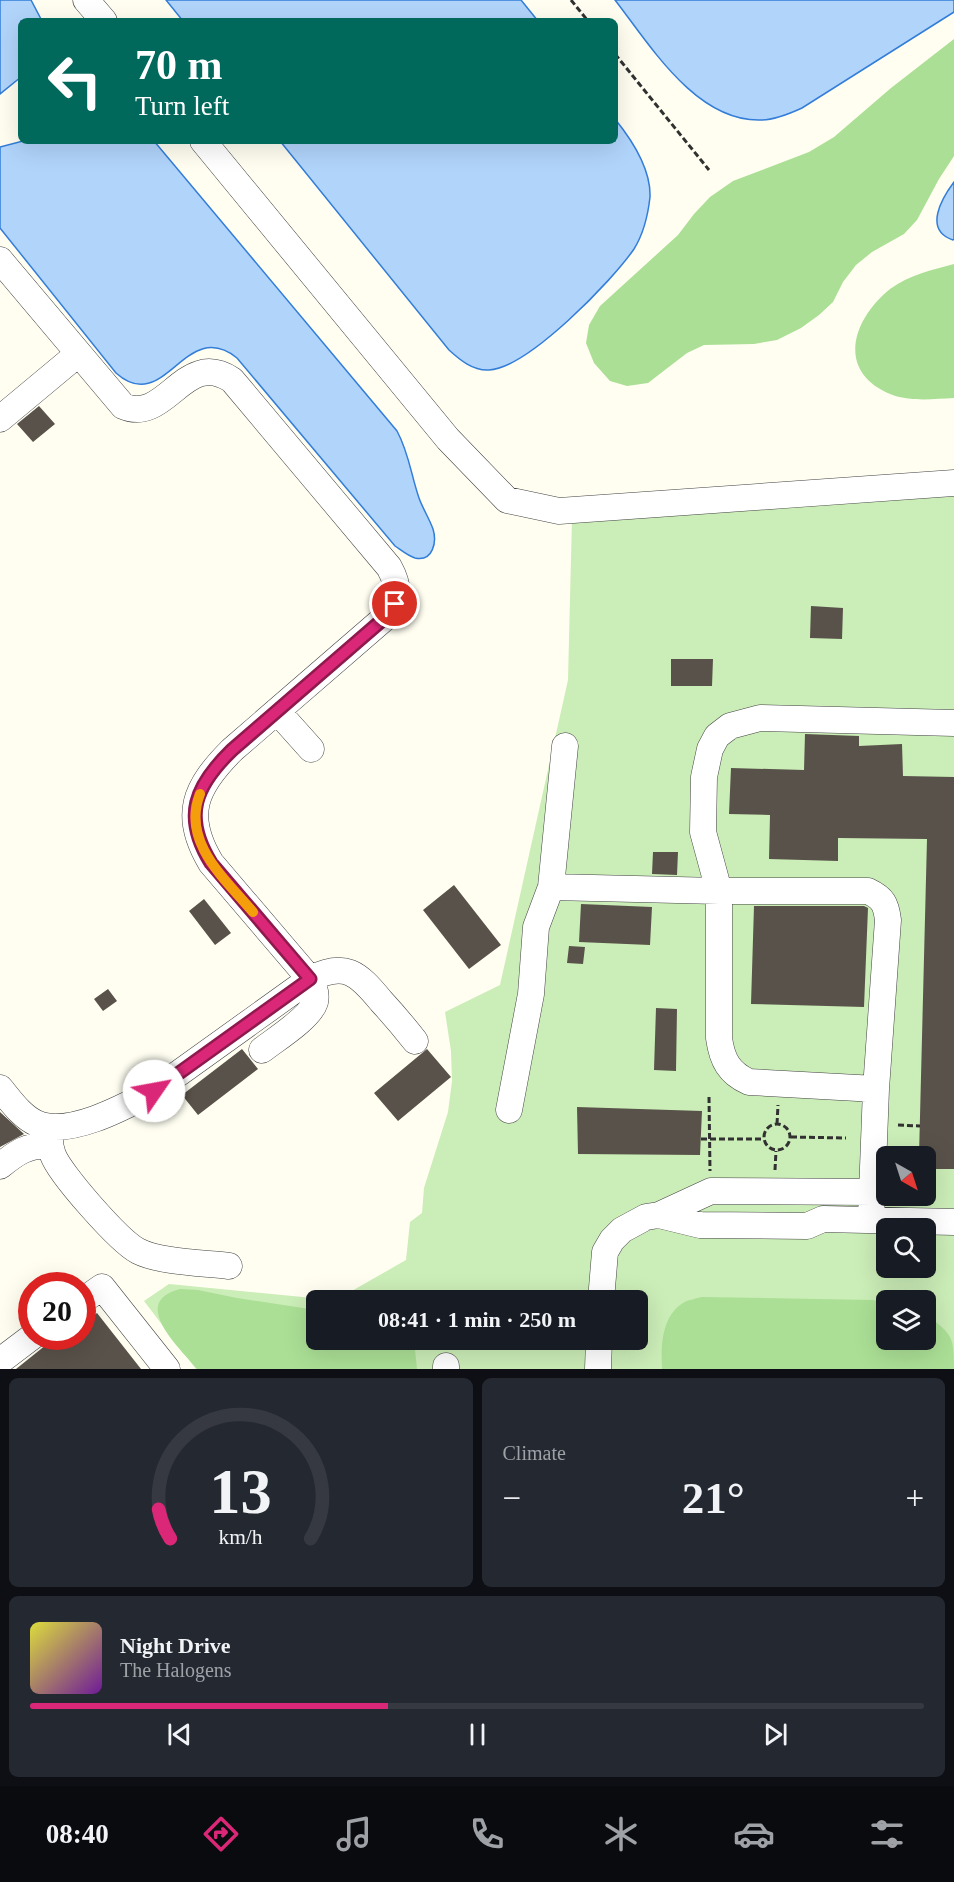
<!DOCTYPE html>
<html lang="en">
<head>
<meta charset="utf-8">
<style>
  body { margin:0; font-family:"Times New Roman",serif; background:#242831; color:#f1f3f6; height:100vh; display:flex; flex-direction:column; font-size:22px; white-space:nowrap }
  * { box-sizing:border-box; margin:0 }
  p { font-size:20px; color:#9ea1a6 }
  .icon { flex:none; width:33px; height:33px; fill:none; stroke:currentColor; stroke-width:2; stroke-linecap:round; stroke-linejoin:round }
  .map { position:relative; height:1369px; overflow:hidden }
  .drawer { display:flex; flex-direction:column; gap:9px; padding:9px; background:#0d0f14; flex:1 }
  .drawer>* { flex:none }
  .top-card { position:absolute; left:18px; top:18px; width:600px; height:126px; border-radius:9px; box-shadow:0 6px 24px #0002; background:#00695c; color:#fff; overflow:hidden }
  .needle { width:39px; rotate:141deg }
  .fabs { position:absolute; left:876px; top:1146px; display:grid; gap:12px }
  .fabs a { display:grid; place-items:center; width:60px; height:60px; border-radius:9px; background:#171b24; box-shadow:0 6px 24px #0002; font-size:30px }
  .speed { position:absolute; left:18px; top:1272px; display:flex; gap:12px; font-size:30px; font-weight:700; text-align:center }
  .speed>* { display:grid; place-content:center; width:78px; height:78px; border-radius:50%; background:#171b24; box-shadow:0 6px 24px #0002; line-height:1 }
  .speed .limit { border:9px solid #d22; background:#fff; color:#111 }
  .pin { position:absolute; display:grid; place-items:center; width:51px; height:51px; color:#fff; margin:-26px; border:3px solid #fff; border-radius:50%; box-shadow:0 2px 6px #0007 }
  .me { position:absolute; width:66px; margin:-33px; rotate:57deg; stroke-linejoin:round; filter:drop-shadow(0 0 4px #0008) }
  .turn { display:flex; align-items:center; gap:21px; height:126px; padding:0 18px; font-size:27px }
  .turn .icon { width:78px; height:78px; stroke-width:2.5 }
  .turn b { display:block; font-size:42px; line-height:51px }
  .big { font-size:45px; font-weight:600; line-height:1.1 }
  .drawer .widget { flex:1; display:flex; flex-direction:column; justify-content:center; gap:9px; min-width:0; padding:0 21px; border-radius:9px; background:#242831 }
  .drawer .dial { align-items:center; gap:0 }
  .dial svg { height:156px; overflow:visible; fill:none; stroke:#363941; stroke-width:7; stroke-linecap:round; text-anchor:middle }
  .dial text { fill:#f1f3f6; stroke:none }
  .song { display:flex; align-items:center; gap:18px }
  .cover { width:72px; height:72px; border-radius:9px; background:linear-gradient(135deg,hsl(60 70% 55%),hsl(280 70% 35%)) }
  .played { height:6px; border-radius:3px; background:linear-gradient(90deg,#db2777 40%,#363941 40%) }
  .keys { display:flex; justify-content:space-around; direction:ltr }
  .heat { display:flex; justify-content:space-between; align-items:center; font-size:33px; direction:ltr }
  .drawer .tiles { flex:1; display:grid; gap:9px; grid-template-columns:1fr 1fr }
  .widget:last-child { grid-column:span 2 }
  .trip { position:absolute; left:306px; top:1290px; width:342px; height:60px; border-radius:9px; background:#171b24; box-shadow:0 6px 24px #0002; font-weight:600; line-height:60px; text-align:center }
  .tabs { display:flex; height:96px; justify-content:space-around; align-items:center; background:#090b0e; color:#9ea1a6 }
  .tabs .icon { width:42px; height:42px }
  .tabs .current { color:#db2777 }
  .tabs b { font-size:27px; color:#f1f3f6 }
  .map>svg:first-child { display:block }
  .green { fill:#cbedb7; fill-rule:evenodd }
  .forest { fill:#abdf95 }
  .water { fill:#b1d4fb; stroke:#327dd8; stroke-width:1.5 }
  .building { fill:#59524a }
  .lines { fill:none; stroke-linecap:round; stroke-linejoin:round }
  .minor-casing { stroke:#424242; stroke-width:27 }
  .path { stroke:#313131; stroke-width:3; stroke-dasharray:6 3; stroke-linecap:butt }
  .minor { stroke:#fff; stroke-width:26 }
  .route-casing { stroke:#8e194d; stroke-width:15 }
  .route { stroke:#db2777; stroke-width:10 }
  .slow { stroke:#f59e0b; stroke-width:10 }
</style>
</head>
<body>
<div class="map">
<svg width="954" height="1369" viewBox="0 0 954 1369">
  <rect width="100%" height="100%" fill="#fffef1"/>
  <!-- green -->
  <path class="green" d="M954,495v874h-758l-52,-68 25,-17 164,16h-17v40h322v-40h-302l70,-40 4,-38 12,-9 2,-25 24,-76 4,-31 -1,-30 -6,-39 55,-27 68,-305 4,-161zM886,1156h40v40h-40zM886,1228h40v40h-40zM886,1300h40v40h-40z"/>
  <!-- forest -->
  <path class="forest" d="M954,39v117l-15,23 -22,41 -13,14 -32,18 -16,13 -13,17 -10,20 -14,13 -18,13 -24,12 -23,4 -50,1 -17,8 -39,30 -21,3 -17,-5 -16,-18 -8,-20 3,-18 11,-19 78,-71 16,-21 16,-17 23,-16 76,-29 25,-15 57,-49z
    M954,264v134c-21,1 -44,4 -64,-4 -54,-23 -38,-74 0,-105 19,-14 42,-19 64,-25z
    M180,1289l18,1 39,8 79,12v30h98l3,29h-220c-18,-22 -68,-67 -17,-80z
    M701,1297l171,3 14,2v38h40v-26l1,1c26,20 27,22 27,54h-292c-1,-22 -1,-52 21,-66 4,-3 13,-4 18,-6z"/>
  <!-- water -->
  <path class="water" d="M0,0h31l11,21h-21v56l-21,17z
    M166,0h355l17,21h-355z
    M615,0h339v12l-152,96c-13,6 -27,12 -41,12 -65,2 -111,-75 -146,-120z
    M615,119c17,21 36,49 35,78 -2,18 -6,36 -16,52 -22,32 -106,119 -145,121 -16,1 -29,-10 -40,-20l-169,-209h335z
    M23,141h131l243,290c12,22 14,44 22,67 4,11 10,20 14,31 4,13 0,33 -18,29 -7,-2 -14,-8 -20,-12l-158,-188c-52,-42 -72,59 -121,15l-116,-145v-81z
    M954,182v57l-1,1c-30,-10 -11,-42 1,-58z"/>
  <!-- building -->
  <path class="building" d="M39,406l16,18 -22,18 -16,-18z
    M811,606l32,2 -1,31 -32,-1z
    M671,659h42l-1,27h-41z
    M805,734l54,2v10l43,-2 1,32 51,1v392h-28v-13h-7l8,-317 -89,-1v23l-69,-2 1,-44 -41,-1 2,-46 73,2z
    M653,852h25l-1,23 -25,-1z
    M454,885l47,60 -32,24 -46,-59z
    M204,899l27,34 -16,12 -26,-34z
    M581,904l71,3 -2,38 -71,-3z
    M754,906h110l4,2 -4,99 -113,-3z
    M569,946l16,1 -2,17 -16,-1z
    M108,989l9,12 -14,10 -9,-12z
    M656,1008l21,1 -1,62 -22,-1z
    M242,1049l16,20 -60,46 -16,-20z
    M427,1049l24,28 -53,44 -24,-28z
    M577,1107l125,4 -2,44 -122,-1z
    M0,1112l24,22 -24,13z
    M97,1313l44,56h-125l35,-28 4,5 12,-10h15v-12z"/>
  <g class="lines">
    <defs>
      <path id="minor" d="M86,0l18,21
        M203,141l245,298 59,61 52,11 395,-28
        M0,260l123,146c44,19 61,-58 109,-26l157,187c10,18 11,31 -1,48l-156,135c-37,37 -50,65 -21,113l99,116c4,7 7,15 5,23 -5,16 -39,37 -53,48
        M0,419l78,-65
        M277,711l34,38
        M551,887l14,-141
        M0,1088c11,13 21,28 36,35 32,15 90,-17 118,-32l156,-112c35,-18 48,-6 71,22 12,13 23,26 34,40
        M509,1110l22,-116 5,-67 15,-40 168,4h149c15,7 18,13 20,29l-12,169
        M51,1127c-2,10 -2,18 2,28 7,19 66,86 85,96 21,11 66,12 91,15
        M0,1166c16,-13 28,-22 50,-20
        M659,1215l52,-24 162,1
        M871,1220l5,-131 -127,-7c-20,-9 -27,-22 -30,-44v-147l-16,-59 1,-55 6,-28 7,-13 13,-10 30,-8 194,5
        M601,1300l4,-48 7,-12 10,-10 24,-13 13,-2 41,10 107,1 16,-7 131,3
        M82,1301l20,-14 65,82
        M0,1361l33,-25
        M446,1369v-3
        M598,1369l1,-29"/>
    </defs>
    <!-- minor casing -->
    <use href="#minor" class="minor-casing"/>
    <!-- path -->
    <path class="path" d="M571,0l17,21
      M615,54l94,116
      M709,1097l1,74
      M764 1137a13 13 0 1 1 26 0a13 13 0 1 1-26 0Z
      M777,1124l1,-19
      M898,1125l22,1
      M791,1137l55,1
      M701,1139h63
      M775,1170l1,-19"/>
    <!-- minor -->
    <use href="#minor" class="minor"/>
  </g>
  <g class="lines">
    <defs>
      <path id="route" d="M154,1091l156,-112 -99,-116c-29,-47 -16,-77 21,-113l156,-135 7,-11"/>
    </defs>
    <!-- route casing -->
    <use href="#route" class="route-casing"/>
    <!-- route -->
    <use href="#route" class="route"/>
    <!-- slow -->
    <path class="slow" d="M200,794c-19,48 25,85 53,118"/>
  </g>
</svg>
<div class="fabs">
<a><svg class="needle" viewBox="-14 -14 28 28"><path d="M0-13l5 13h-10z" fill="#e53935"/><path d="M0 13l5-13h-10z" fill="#9ea1a6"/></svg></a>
<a><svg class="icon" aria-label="search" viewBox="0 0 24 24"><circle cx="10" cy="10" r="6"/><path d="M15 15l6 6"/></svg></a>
<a><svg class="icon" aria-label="layers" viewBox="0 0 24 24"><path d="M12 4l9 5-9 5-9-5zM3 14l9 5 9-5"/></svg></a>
</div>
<div class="speed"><div class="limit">20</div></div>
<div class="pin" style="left:395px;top:604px;background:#d93025"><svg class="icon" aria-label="arrive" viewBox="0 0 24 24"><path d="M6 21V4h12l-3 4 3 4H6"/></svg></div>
<svg class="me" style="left:154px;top:1091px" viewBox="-20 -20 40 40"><circle r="19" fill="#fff"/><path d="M0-13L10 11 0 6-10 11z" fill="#db2777"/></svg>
<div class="trip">08:41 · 1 min · 250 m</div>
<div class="top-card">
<div class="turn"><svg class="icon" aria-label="left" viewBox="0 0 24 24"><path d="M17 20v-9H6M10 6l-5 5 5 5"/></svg><div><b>70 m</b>Turn left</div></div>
</div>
</div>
<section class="drawer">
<div class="tiles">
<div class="widget dial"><svg viewBox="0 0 100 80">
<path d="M14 69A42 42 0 1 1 86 69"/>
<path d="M14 69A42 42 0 0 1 8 54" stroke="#db2777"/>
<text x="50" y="56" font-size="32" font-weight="700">13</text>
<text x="50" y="72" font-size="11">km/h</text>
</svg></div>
<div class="widget"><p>Climate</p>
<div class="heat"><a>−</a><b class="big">21°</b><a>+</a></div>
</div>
<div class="widget">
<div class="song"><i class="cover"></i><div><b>Night Drive</b><p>The Halogens</p></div></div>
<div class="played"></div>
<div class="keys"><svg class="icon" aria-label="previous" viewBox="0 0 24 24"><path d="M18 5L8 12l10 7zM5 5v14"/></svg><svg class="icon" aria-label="pause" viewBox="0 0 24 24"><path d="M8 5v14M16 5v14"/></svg><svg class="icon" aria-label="next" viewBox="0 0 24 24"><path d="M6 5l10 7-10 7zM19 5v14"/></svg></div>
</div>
</div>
</section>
<nav class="tabs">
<b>08:40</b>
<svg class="icon current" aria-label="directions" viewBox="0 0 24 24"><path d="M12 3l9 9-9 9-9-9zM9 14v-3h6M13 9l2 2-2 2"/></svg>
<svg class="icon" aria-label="music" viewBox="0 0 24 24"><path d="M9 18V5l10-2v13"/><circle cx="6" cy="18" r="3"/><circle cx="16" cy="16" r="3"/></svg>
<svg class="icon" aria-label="phone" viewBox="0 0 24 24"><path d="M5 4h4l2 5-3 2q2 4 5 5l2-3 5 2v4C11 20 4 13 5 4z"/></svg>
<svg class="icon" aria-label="climate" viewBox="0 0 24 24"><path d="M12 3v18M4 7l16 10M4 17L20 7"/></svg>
<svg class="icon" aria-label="car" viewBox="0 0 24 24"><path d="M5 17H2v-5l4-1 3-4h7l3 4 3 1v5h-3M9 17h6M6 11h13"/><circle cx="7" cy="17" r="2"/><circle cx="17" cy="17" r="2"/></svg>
<svg class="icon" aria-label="filters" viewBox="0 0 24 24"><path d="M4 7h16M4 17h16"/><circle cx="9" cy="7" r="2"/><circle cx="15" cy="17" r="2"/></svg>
</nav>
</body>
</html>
